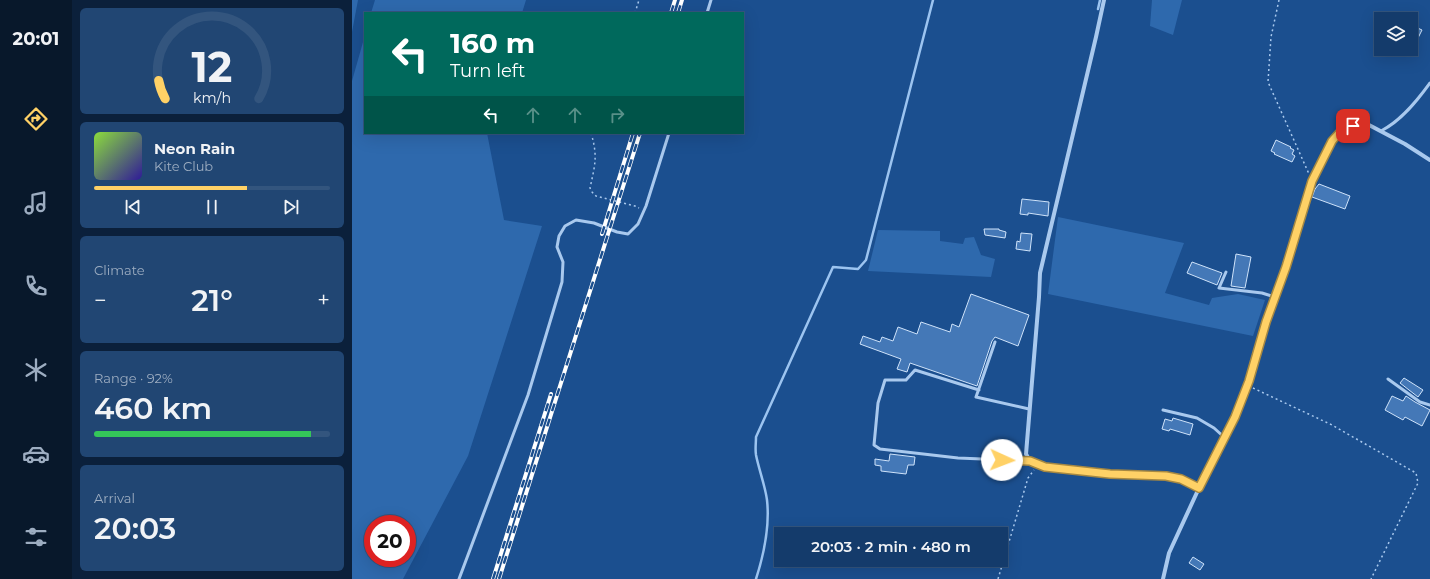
<!DOCTYPE html>
<html lang="en">
<head>
<meta charset="utf-8">
<style>
  body { margin:0; font-family:Montserrat,sans-serif; background:#214673; color:#f1f3f6; height:100vh; display:flex; flex-direction:column; font-size:15px; white-space:nowrap }
  * { box-sizing:border-box; margin:0 }
  p { font-size:13px; color:#9dadc1 }
  .icon { flex:none; width:22px; height:22px; fill:none; stroke:currentColor; stroke-width:2; stroke-linecap:round; stroke-linejoin:round }
  .map { position:relative; flex:1; overflow:hidden }
  .side { display:flex; flex-direction:column; gap:8px; padding:8px; background:#0b203b; width:280px }
  .side>* { flex:none }
  .top-card { position:absolute; left:12px; top:12px; width:380px; height:122px; border-radius:0px; box-shadow:0 4px 16px #0002,0 0 0 1px #33557e; background:#00695c; color:#fff; overflow:hidden }
  .controls { position:absolute; left:1022px; top:12px; display:grid; gap:8px }
  .controls a { display:grid; place-items:center; width:44px; height:44px; border-radius:0px; background:#143b6b; box-shadow:0 4px 16px #0002,0 0 0 1px #33557e; font-size:20px }
  .speed { position:absolute; left:12px; top:515px; display:flex; gap:8px; font-size:20px; font-weight:700; text-align:center }
  .speed>* { display:grid; place-content:center; width:52px; height:52px; border-radius:50%; background:#143b6b; box-shadow:0 4px 16px #0002,0 0 0 1px #33557e; line-height:1 }
  .speed .limit { border:6px solid #d22; background:#fff; color:#111 }
  .pin { position:absolute; display:grid; place-items:center; width:34px; height:34px; color:#fff; margin:-17px; border-radius:8px; box-shadow:0 2px 6px #0006 }
  .me { position:absolute; width:44px; margin:-22px; rotate:92deg; stroke-linejoin:round; filter:drop-shadow(0 0 3px #0008) }
  .turn { display:flex; align-items:center; gap:14px; height:84px; padding:0 20px; font-size:18px }
  .turn .icon { width:52px; height:52px; stroke-width:2.5 }
  .turn b { display:block; font-size:28px; line-height:34px }
  .lanes { display:flex; align-items:center; height:38px; padding:0 20px; background:#0003; justify-content:center; gap:20px; direction:ltr }
  .lanes .off { opacity:.35 }
  .big { font-size:30px; font-weight:600; line-height:1.1 }
  .side .widget { flex:1; display:flex; flex-direction:column; justify-content:center; gap:6px; min-width:0; padding:0 14px; border-radius:6px; background:#214673 }
  .side .dial { align-items:center; gap:0 }
  .dial svg { height:104px; overflow:visible; fill:none; stroke:#33557e; stroke-width:7; stroke-linecap:round; text-anchor:middle }
  .dial text { fill:#f1f3f6; stroke:none }
  .song { display:flex; align-items:center; gap:12px }
  .cover { width:48px; height:48px; border-radius:6px; background:linear-gradient(135deg,hsl(90 70% 55%),hsl(250 70% 35%)) }
  .played { height:4px; border-radius:2px; background:linear-gradient(90deg,#ffd166 65%,#33557e 65%) }
  .keys { display:flex; justify-content:space-around; direction:ltr }
  .heat { display:flex; justify-content:space-between; align-items:center; font-size:22px; direction:ltr }
  .charge { height:6px; border-radius:3px; background:linear-gradient(90deg,#34c759 92%,#33557e 0) }
  .trip { position:absolute; left:422px; top:527px; width:234px; height:40px; border-radius:0px; background:#143b6b; box-shadow:0 4px 16px #0002,0 0 0 1px #33557e; font-weight:600; line-height:40px; text-align:center }
  main { display:flex; flex:1; min-height:0 }
  .tabs { display:flex; flex-direction:column; width:72px; justify-content:space-around; align-items:center; background:#08182b; color:#9dadc1 }
  .tabs .icon { width:28px; height:28px }
  .tabs .selected { color:#ffd166 }
  .tabs b { font-size:18px; color:#f1f3f6 }
  .map>svg:first-child { display:block }
  .green { fill:#2e69ad; fill-rule:evenodd }
  .lines { fill:none; stroke-linecap:round; stroke-linejoin:round }
  .stream { stroke:#9cc4f0; stroke-width:2.5 }
  .building { fill:#4478b7; stroke:#cfe3fa }
  .path { stroke:#a9c9ee; stroke-width:1.5; stroke-dasharray:2 3; stroke-linecap:butt }
  .lane { stroke:#a9c9ee; stroke-width:3 }
  .street { stroke:#a9c9ee; stroke-width:4 }
  .rail-casing { stroke:#fff; stroke-width:4 }
  .rail { stroke:#1b4f8f; stroke-width:2.5; stroke-dasharray:8; stroke-linecap:butt }
  .route-casing { stroke:#a68842; stroke-width:10 }
  .route { stroke:#ffd166; stroke-width:7 }
</style>
</head>
<body>
<main>
<nav class="tabs">
<b>20:01</b>
<svg class="icon selected" aria-label="directions" viewBox="0 0 24 24"><path d="M12 3l9 9-9 9-9-9zM9 14v-3h6M13 9l2 2-2 2"/></svg>
<svg class="icon" aria-label="music" viewBox="0 0 24 24"><path d="M9 18V5l10-2v13"/><circle cx="6" cy="18" r="3"/><circle cx="16" cy="16" r="3"/></svg>
<svg class="icon" aria-label="phone" viewBox="0 0 24 24"><path d="M5 4h4l2 5-3 2q2 4 5 5l2-3 5 2v4C11 20 4 13 5 4z"/></svg>
<svg class="icon" aria-label="climate" viewBox="0 0 24 24"><path d="M12 3v18M4 7l16 10M4 17L20 7"/></svg>
<svg class="icon" aria-label="car" viewBox="0 0 24 24"><path d="M5 17H2v-5l4-1 3-4h7l3 4 3 1v5h-3M9 17h6M6 11h13"/><circle cx="7" cy="17" r="2"/><circle cx="17" cy="17" r="2"/></svg>
<svg class="icon" aria-label="filters" viewBox="0 0 24 24"><path d="M4 7h16M4 17h16"/><circle cx="9" cy="7" r="2"/><circle cx="15" cy="17" r="2"/></svg>
</nav>
<section class="side">
<div class="widget dial"><svg viewBox="0 0 100 80">
<path d="M14 69A42 42 0 1 1 86 69"/>
<path d="M14 69A42 42 0 0 1 9 55" stroke="#ffd166"/>
<text x="50" y="56" font-size="32" font-weight="700">12</text>
<text x="50" y="72" font-size="11">km/h</text>
</svg></div>
<div class="widget">
<div class="song"><i class="cover"></i><div><b>Neon Rain</b><p>Kite Club</p></div></div>
<div class="played"></div>
<div class="keys"><svg class="icon" aria-label="previous" viewBox="0 0 24 24"><path d="M18 5L8 12l10 7zM5 5v14"/></svg><svg class="icon" aria-label="pause" viewBox="0 0 24 24"><path d="M8 5v14M16 5v14"/></svg><svg class="icon" aria-label="next" viewBox="0 0 24 24"><path d="M6 5l10 7-10 7zM19 5v14"/></svg></div>
</div>
<div class="widget"><p>Climate</p>
<div class="heat"><a>−</a><b class="big">21°</b><a>+</a></div>
</div>
<div class="widget"><p>Range · 92%</p><b class="big">460 km</b><div class="charge"></div></div>
<div class="widget"><p>Arrival</p><b class="big">20:03</b></div>
</section>
<div class="map">
<svg width="1078" height="579" viewBox="0 0 1078 579">
  <rect width="100%" height="100%" fill="#1b4f8f"/>
  <!-- green -->
  <path class="green" d="M0,0h6l-6,32z
    M23,0h151l-4,13h-151z
    M800,0h30l-9,35 -23,-9z
    M13,35v98h122l17,87 38,6 -74,230 -65,123h-51v-498zM21,524h34v34h-34z
    M706,217l126,26 -19,50 44,12 3,-7 26,-4 27,6 -12,36 -205,-42z
    M526,230l62,1v10l23,3 2,-6 9,-1 7,18 14,4 -4,18 -123,-6z"/>
  <g class="lines">
    <!-- stream -->
    <path class="stream" d="M746,9l2,-9
      M404,579c8,-25 14,-52 11,-79 -2,-15 -8,-30 -11,-45 -1,-6 0,-12 0,-18l77,-170 25,2 8,-9 67,-260"/>
  </g>
  <!-- building -->
  <path class="building" d="M1059,25l11,5 -4,8 -7,-3z
    M924,140l15,7 -1,1 4,2 -2,4 3,2 -3,6 -18,-8 1,-1 -4,-2z
    M967,184l31,12 -5,13 -33,-12 3,-8z
    M670,199l27,3 -1,14 -20,-3v2l-8,-1z
    M632,229h15v1l7,2 -1,6 -20,-3z
    M669,233l11,1 -2,17 -14,-2 1,-8 3,1z
    M884,254l15,3 -6,31 -14,-2z
    M840,262l30,11 -5,12 -30,-12z
    M619,294l58,21 -11,31 -23,-9 -3,4 -15,45 -67,-23 -3,9 -10,-3 4,-10 -41,-15 3,-8 17,6 2,-5 11,4 5,-14 19,7 4,-12 29,10 2,-8 7,3z
    M1052,378l19,12 -5,7 -18,-14z
    M1040,396l11,5 3,-5 9,6 15,8 -8,16 -17,-9 -2,3 -18,-10z
    M821,418l20,6 -3,11 -20,-6 -1,2 -7,-2 3,-10 7,2z
    M538,454l25,3 -1,8h-6l-2,9 -25,-3v-5l-6,-1v-6l14,2z
    M841,557l11,7 -4,6 -11,-7z"/>
  <g class="lines">
    <!-- path -->
    <path class="path" d="M927,0l-8,37 -3,45 41,92
      M283,13l4,-13
      M239,133c7,23 4,32 -1,55l2,4 4,4 39,10 4,2
      M901,388l79,37 84,48 2,10 -47,96
      M646,579l30,-101 6,-8"/>
    <!-- lane -->
    <path class="lane" d="M355,13l4,-13
      M1029,131c20,-10 36,-30 49,-48
      M874,272l-7,16 43,5 13,4
      M643,342l-19,55 53,12
      M1036,379l32,23 10,3
      M627,390l-64,-20 -9,10h-21l-7,23 -4,42 6,4 78,9 72,3
      M811,410l34,8 17,10 11,10
      M107,579l69,-184 34,-113 1,-20 -6,-15 2,-11 6,-10 11,-6 18,3 23,9 11,2 10,-10 8,-18 23,-73"/>
    <!-- street -->
    <path class="street" d="M752,0l-8,37 -56,236 -1,24 -13,157 4,7 15,6 64,7 57,2 15,3 18,9
      M811,579l6,-26 30,-65 36,-71 14,-36 17,-59 20,-55 26,-86 20,-40 9,-10 12,-5 16,-1 36,19 25,16"/>
    <defs>
      <path id="rail" d="M319,13l4,-13
        M326,13l4,-13
        M250,234l31,-101
        M141,579l58,-185
        M147,579l141,-446"/>
    </defs>
    <!-- rail casing -->
    <use href="#rail" class="rail-casing"/>
    <!-- rail -->
    <use href="#rail" class="rail"/>
  </g>
  <g class="lines">
    <defs>
      <path id="route" d="M650,460l28,1 15,6 65,7 56,2 15,3 18,9 36,-71 14,-36 17,-59 20,-55 26,-86 20,-40 9,-10 12,-5"/>
    </defs>
    <!-- route casing -->
    <use href="#route" class="route-casing"/>
    <!-- route -->
    <use href="#route" class="route"/>
  </g>
</svg>
<div class="controls">
<a><svg class="icon" aria-label="layers" viewBox="0 0 24 24"><path d="M12 4l9 5-9 5-9-5zM3 14l9 5 9-5"/></svg></a>
</div>
<div class="speed"><div class="limit">20</div></div>
<div class="pin" style="left:1001px;top:126px;background:#d93025"><svg class="icon" aria-label="arrive" viewBox="0 0 24 24"><path d="M6 21V4h12l-3 4 3 4H6"/></svg></div>
<svg class="me" style="left:650px;top:460px" viewBox="-20 -20 40 40"><circle r="19" fill="#fff"/><path d="M0-13L10 11 0 6-10 11z" fill="#ffd166"/></svg>
<div class="trip">20:03 · 2 min · 480 m</div>
<div class="top-card">
<div class="turn"><svg class="icon" aria-label="left" viewBox="0 0 24 24"><path d="M17 20v-9H6M10 6l-5 5 5 5"/></svg><div><b>160 m</b>Turn left</div></div>
<div class="lanes"><svg class="icon" aria-label="left" viewBox="0 0 24 24"><path d="M17 20v-9H6M10 6l-5 5 5 5"/></svg><svg class="icon off" aria-label="ahead" viewBox="0 0 24 24"><path d="M12 20V5M6 11l6-6 6 6"/></svg><svg class="icon off" aria-label="ahead" viewBox="0 0 24 24"><path d="M12 20V5M6 11l6-6 6 6"/></svg><svg class="icon off" aria-label="right" viewBox="0 0 24 24"><path d="M7 20v-9h11M14 6l5 5-5 5"/></svg></div>
</div>
</div>
</main>
</body>
</html>
